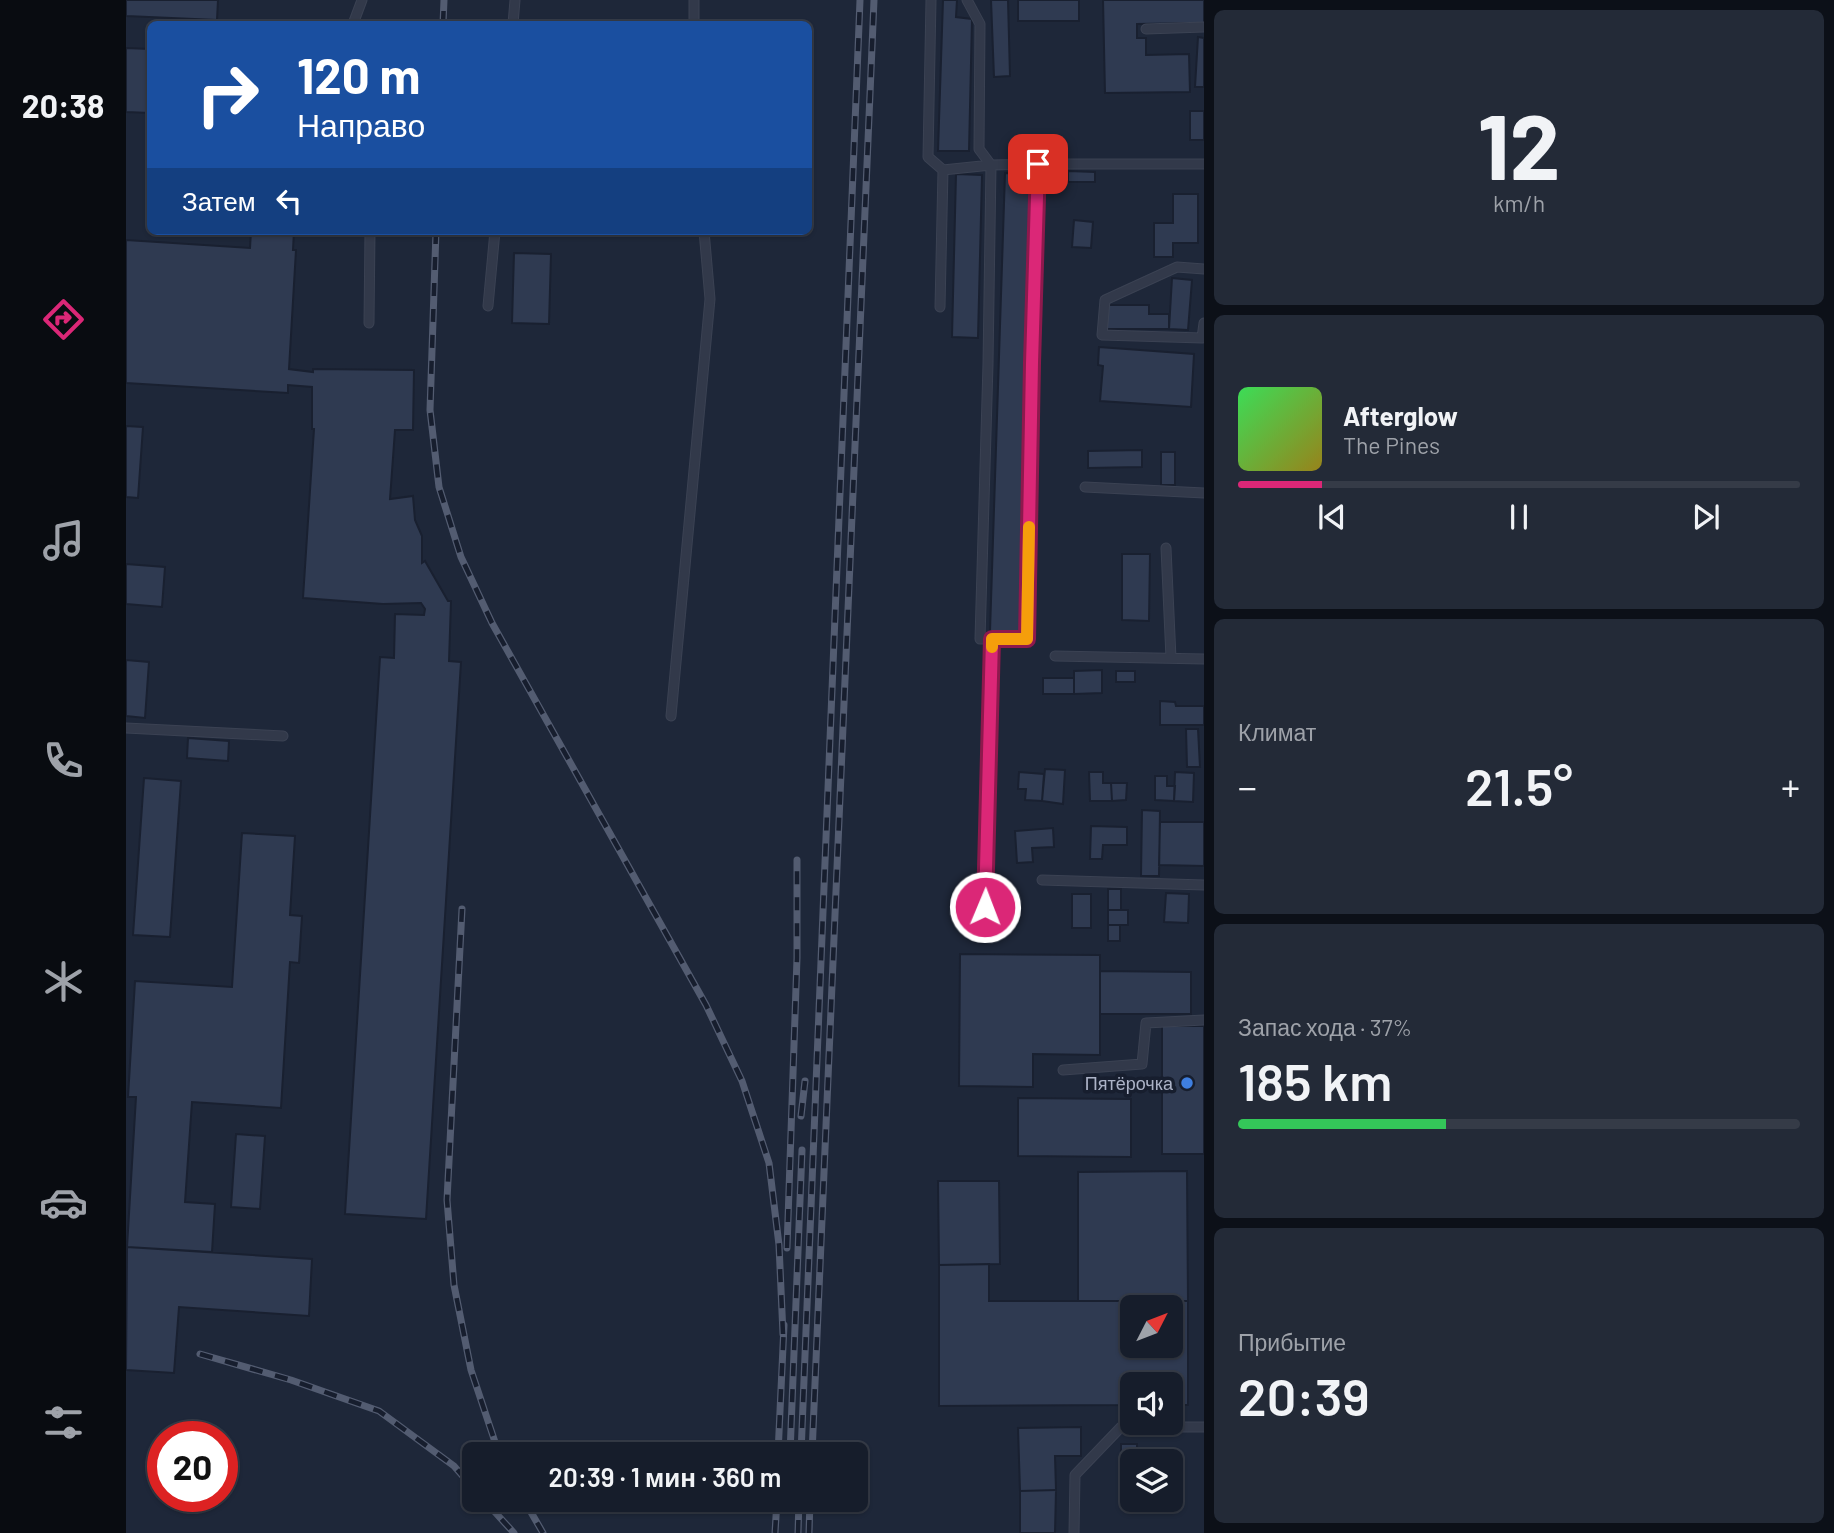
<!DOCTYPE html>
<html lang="ru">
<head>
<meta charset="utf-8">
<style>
  body { margin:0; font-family:Barlow,sans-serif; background:#232a37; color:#f1f3f6; height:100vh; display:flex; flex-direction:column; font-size:26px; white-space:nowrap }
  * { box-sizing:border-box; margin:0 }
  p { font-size:23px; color:#9ea2a9 }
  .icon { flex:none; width:38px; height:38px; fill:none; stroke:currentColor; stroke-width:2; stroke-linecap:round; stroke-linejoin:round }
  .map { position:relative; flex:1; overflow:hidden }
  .side { display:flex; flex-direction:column; gap:10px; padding:10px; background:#0c1018; width:630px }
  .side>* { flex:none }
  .top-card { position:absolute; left:21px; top:21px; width:665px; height:214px; border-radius:10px; box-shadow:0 2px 5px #0004,0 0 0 2px #353b47; background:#1a4fa0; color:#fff; overflow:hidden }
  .needle { width:46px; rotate:48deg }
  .tools { position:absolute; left:994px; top:1295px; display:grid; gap:14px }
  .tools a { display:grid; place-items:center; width:63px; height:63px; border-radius:10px; background:#161d2b; box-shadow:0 2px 5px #0004,0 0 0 2px #353b47; font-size:35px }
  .speed { position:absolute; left:21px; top:1421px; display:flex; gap:14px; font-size:35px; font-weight:700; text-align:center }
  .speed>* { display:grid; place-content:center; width:91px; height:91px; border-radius:50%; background:#161d2b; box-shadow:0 2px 5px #0004,0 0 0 2px #353b47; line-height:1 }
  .speed .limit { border:10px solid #d22; background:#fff; color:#111 }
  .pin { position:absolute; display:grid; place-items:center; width:60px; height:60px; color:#fff; margin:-30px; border-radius:14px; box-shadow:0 4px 10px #0006 }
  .me { position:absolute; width:77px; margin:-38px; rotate:1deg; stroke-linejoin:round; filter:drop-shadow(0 0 5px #0008) }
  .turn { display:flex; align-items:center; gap:24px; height:147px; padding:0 35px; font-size:32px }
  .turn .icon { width:91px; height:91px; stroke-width:2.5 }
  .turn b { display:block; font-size:49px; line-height:60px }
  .then { display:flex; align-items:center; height:66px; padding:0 35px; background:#0003; gap:14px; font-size:26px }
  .big { font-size:52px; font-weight:600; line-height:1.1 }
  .side .card { flex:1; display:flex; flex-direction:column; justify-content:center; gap:10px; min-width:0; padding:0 24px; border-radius:10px; background:#232a37 }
  .side .dial { align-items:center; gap:0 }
  .dial b { font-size:91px; line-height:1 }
  .song { display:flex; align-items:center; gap:21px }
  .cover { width:84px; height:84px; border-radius:10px; background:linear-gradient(135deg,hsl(130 70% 55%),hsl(50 70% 35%)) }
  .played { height:7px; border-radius:4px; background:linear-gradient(90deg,#db2777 15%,#353b47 15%) }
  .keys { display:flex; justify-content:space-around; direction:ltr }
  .heat { display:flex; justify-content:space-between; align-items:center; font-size:38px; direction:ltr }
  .charge { height:10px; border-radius:5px; background:linear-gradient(90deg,#34c759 37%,#353b47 0) }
  .trip { position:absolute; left:336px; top:1442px; width:406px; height:70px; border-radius:10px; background:#161d2b; box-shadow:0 2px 5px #0004,0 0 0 2px #353b47; font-weight:600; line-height:70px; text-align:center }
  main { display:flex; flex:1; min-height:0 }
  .dock { display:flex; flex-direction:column; width:126px; justify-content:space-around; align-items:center; background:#090c11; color:#9ea2a9 }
  .dock .icon { width:49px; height:49px }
  .dock .on { color:#db2777 }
  .dock b { font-size:32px; color:#f1f3f6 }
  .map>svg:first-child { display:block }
  .building { fill:#2f3a51; stroke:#192030; stroke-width:2; fill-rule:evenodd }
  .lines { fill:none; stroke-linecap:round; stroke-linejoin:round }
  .service-casing { stroke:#3b4253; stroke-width:11 }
  .service { stroke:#32394a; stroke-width:9 }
  .rail-casing { stroke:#535c71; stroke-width:7 }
  .rail { stroke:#171e2e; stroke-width:4.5; stroke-dasharray:13; stroke-linecap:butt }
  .route-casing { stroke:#8e194d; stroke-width:18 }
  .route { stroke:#db2777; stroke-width:12 }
  .slow { stroke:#f59e0b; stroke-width:12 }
  .shop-dot { fill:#3f7fe0; stroke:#171e2e; stroke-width:2.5 }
  .labels { text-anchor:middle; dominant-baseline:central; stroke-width:7; stroke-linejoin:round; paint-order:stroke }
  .poi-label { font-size:18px; fill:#acb3c7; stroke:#171e2e; text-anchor:end }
</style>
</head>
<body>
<main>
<nav class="dock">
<b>20:38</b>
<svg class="icon on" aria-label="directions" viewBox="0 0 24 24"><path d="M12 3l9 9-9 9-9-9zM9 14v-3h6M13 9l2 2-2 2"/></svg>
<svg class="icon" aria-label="music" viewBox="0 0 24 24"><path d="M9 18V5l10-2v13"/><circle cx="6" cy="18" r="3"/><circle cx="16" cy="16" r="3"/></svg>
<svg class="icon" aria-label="phone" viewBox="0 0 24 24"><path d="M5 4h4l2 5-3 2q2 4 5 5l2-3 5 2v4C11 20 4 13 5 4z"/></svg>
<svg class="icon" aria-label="climate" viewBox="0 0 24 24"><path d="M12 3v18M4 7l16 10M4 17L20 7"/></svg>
<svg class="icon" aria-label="car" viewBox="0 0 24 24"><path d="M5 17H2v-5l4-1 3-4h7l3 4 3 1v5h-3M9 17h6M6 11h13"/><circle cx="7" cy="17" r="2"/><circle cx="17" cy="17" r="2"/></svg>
<svg class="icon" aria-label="filters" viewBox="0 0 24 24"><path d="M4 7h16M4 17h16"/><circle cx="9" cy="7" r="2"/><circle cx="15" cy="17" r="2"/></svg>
</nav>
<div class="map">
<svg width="1078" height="1533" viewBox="0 0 1078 1533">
  <rect width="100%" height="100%" fill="#1e2739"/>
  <!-- building -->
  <path class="building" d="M0,0h92l-1,20 -91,-4z
    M817,0h14l-1,17 16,2 -3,132h-31z
    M865,0h17l2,76 -16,1z
    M892,0h61v21h-61z
    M977,0h101v23l-67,1v14h9v17l43,-1 1,38 -85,1z
    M1072,37l6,1v49h-9z
    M0,48l24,1v64l-24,-1z
    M1064,111h14v29h-14z
    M942,171l27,1v10h-27z
    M879,173l29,1 -12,457h-32z
    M830,174l26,1 -4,163 -26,-1z
    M1047,194h25v49h-25v14h-19v-34h19z
    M948,220l19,2 -2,26 -19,-1z
    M125,231h43l-1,19h3l-7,119 24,3v-3l101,1 -1,60h-18l-5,69 23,-3 2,24 7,16v27l3,-2 23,40h3l-2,60 12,1 -35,557 -81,-5 35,-557 14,1 1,-44 29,1 1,-6 -4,-6 -38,1 -80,-6 11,-169h-2v-42l-24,-2v8l-162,-10v-143l124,8z
    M388,253l37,1 -2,70 -37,-1z
    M1046,278l20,2 -4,50 -19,-1z
    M980,305h43v9h20v15h-63z
    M973,347l95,7 -3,53 -91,-6 3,-35 -5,-1z
    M0,426l17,1 -5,71 -12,-1z
    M1016,450v17l-54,1v-17z
    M1035,452h14v33h-14z
    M996,554h28l-1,67 -27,-1z
    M0,564l39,3 -3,40 -36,-3z
    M0,660l23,2 -4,56 -19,-2z
    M976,670v23l-28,1v-23z
    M990,671h19v11h-19z
    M917,678h31v16h-31z
    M1034,701l15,1 1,4h28v19h-44z
    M1060,729h12l2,38h-13z
    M62,738l41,3 -1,20 -41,-3z
    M919,769l20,1 -2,34 -21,-3z
    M893,772l25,2 -2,27 -17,-1 1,-11h-8z
    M963,772h14v11h8l1,18h-22z
    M1049,772l19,1 -1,29 -19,-1z
    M1029,776h12v10h8l-1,15 -19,-1z
    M18,778l37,3 -11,156 -37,-2z
    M985,783h16l-1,17 -14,1z
    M1016,810l18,1 -1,65h-18z
    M1034,822h44v44l-45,-1z
    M965,826l36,1v18h-24l-1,14h-12z
    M927,828l1,19 -22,1 1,14 -16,1 -2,-32z
    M116,833l53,3 -5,79 12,1 -3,47 -9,-1 -9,146 -89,-6 -7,100 30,2 -3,48 -85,-5 9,-150h-8l7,-116 97,6z
    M982,889h13v21h-13z
    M1040,893l23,1 -1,29 -24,-1z
    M946,894h19v34h-19z
    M982,910h20v15h-20z
    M982,925h12v16h-12z
    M834,954l140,1v100l-67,-1v33l-74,-1z
    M974,971l91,1v42h-91z
    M1036,1026h42v128h-42z
    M892,1098l113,1v58l-113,-1z
    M110,1134l29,2 -5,73 -29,-2z
    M1061,1171l1,130h-110v-129z
    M812,1181h61l1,83 -61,1z
    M1,1247l185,12 -3,57 -130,-9 -5,66 -48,-3z
    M863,1264v37h199v104h-17v-21h-39v21l-193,1v-141zM1006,1307h39v39h-39z
    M955,1427v29h-26l1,34 -36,1 -2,-63z
    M995,1444h16v17l-16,2z
    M930,1490l-1,43h-35v-42z"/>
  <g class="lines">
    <defs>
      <path id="service" d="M568,0v24
        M805,0l-3,157 15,13
        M227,24l9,-24
        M387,24l2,-24
        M1020,29l58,-2
        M912,164h166
        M1078,269l-27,-2 -72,33 -3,35 100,3 2,-15
        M362,306l7,-75
        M814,307l3,-137 48,-5 47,-1 -6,199 -5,276h-47l8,-275 3,-199 -12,-16 1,-125 -13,-24
        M243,323l1,-92
        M959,487l119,6
        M1040,548l5,110
        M929,656l149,3
        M545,716l39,-417 -6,-68
        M0,728l157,8
        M916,880l162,5
        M859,907l7,-268
        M937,1070l79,-6 4,-41 58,-3
        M948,1533l1,-58 46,-48h83"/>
    </defs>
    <!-- service casing -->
    <use href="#service" class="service-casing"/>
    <!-- service -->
    <use href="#service" class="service"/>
    <defs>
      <path id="rail" d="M317,24l1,-24
        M310,231l-6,179 9,77 22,70 31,66 214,382 36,76 27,82 10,82 4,89
        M336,909l-15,291 7,85 17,85 25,75 5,9
        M675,1116l4,-35
        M661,1248l10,-290v-98
        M74,1354l91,26 88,31 75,55 20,23
        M652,1454l6,-129
        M664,1454l12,-304
        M675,1454l59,-1454
        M686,1454l62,-1454
        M358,1500l30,33
        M398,1500l19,33
        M649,1533l2,-33
        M672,1533l1,-33
        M683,1533l1,-33"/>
    </defs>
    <!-- rail casing -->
    <use href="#rail" class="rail-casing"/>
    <!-- rail -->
    <use href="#rail" class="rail"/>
  </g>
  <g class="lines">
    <defs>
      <path id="route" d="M859,907l7,-268h35l5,-276 6,-199"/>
    </defs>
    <!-- route casing -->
    <use href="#route" class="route-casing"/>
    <!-- route -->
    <use href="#route" class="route"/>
    <!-- slow -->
    <path class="slow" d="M866,647v-8h35l2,-112"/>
  </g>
  <!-- markers -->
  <circle class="shop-dot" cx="1061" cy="1083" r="7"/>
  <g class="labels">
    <!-- poi labels -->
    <g class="poi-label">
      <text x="1047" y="1083">Пятёрочка</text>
    </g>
  </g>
</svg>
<div class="tools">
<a><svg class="needle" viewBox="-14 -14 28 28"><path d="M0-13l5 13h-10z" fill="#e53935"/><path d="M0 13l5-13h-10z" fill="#9ea2a9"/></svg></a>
<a><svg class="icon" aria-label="sound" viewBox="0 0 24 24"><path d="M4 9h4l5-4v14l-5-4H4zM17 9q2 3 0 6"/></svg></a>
<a><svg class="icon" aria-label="layers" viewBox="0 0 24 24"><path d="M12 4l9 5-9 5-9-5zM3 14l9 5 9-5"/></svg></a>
</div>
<div class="speed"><div class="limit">20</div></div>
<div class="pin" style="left:912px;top:164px;background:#d93025"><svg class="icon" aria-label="arrive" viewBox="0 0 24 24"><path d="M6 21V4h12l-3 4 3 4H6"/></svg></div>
<svg class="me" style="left:859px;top:907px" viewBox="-20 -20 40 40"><circle r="17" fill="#db2777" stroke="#fff" stroke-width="3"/><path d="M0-11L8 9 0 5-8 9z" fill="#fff"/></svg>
<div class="trip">20:39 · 1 мин · 360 m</div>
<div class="top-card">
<div class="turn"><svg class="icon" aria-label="right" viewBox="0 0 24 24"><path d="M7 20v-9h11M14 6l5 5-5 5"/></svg><div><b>120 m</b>Направо</div></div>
<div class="then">Затем<svg class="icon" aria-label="left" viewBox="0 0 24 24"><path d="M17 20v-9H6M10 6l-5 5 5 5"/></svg></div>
</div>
</div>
<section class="side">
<div class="card dial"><b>12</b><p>km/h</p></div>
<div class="card">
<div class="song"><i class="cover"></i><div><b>Afterglow</b><p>The Pines</p></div></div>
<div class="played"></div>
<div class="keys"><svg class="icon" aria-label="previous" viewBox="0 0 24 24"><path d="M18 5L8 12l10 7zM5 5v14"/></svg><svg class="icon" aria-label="pause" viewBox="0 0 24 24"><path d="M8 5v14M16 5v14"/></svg><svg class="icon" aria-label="next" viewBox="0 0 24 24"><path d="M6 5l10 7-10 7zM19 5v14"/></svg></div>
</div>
<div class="card"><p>Климат</p>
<div class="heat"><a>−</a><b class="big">21.5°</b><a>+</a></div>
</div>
<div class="card"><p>Запас хода · 37%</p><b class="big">185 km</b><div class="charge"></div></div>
<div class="card"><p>Прибытие</p><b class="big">20:39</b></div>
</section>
</main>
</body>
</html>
